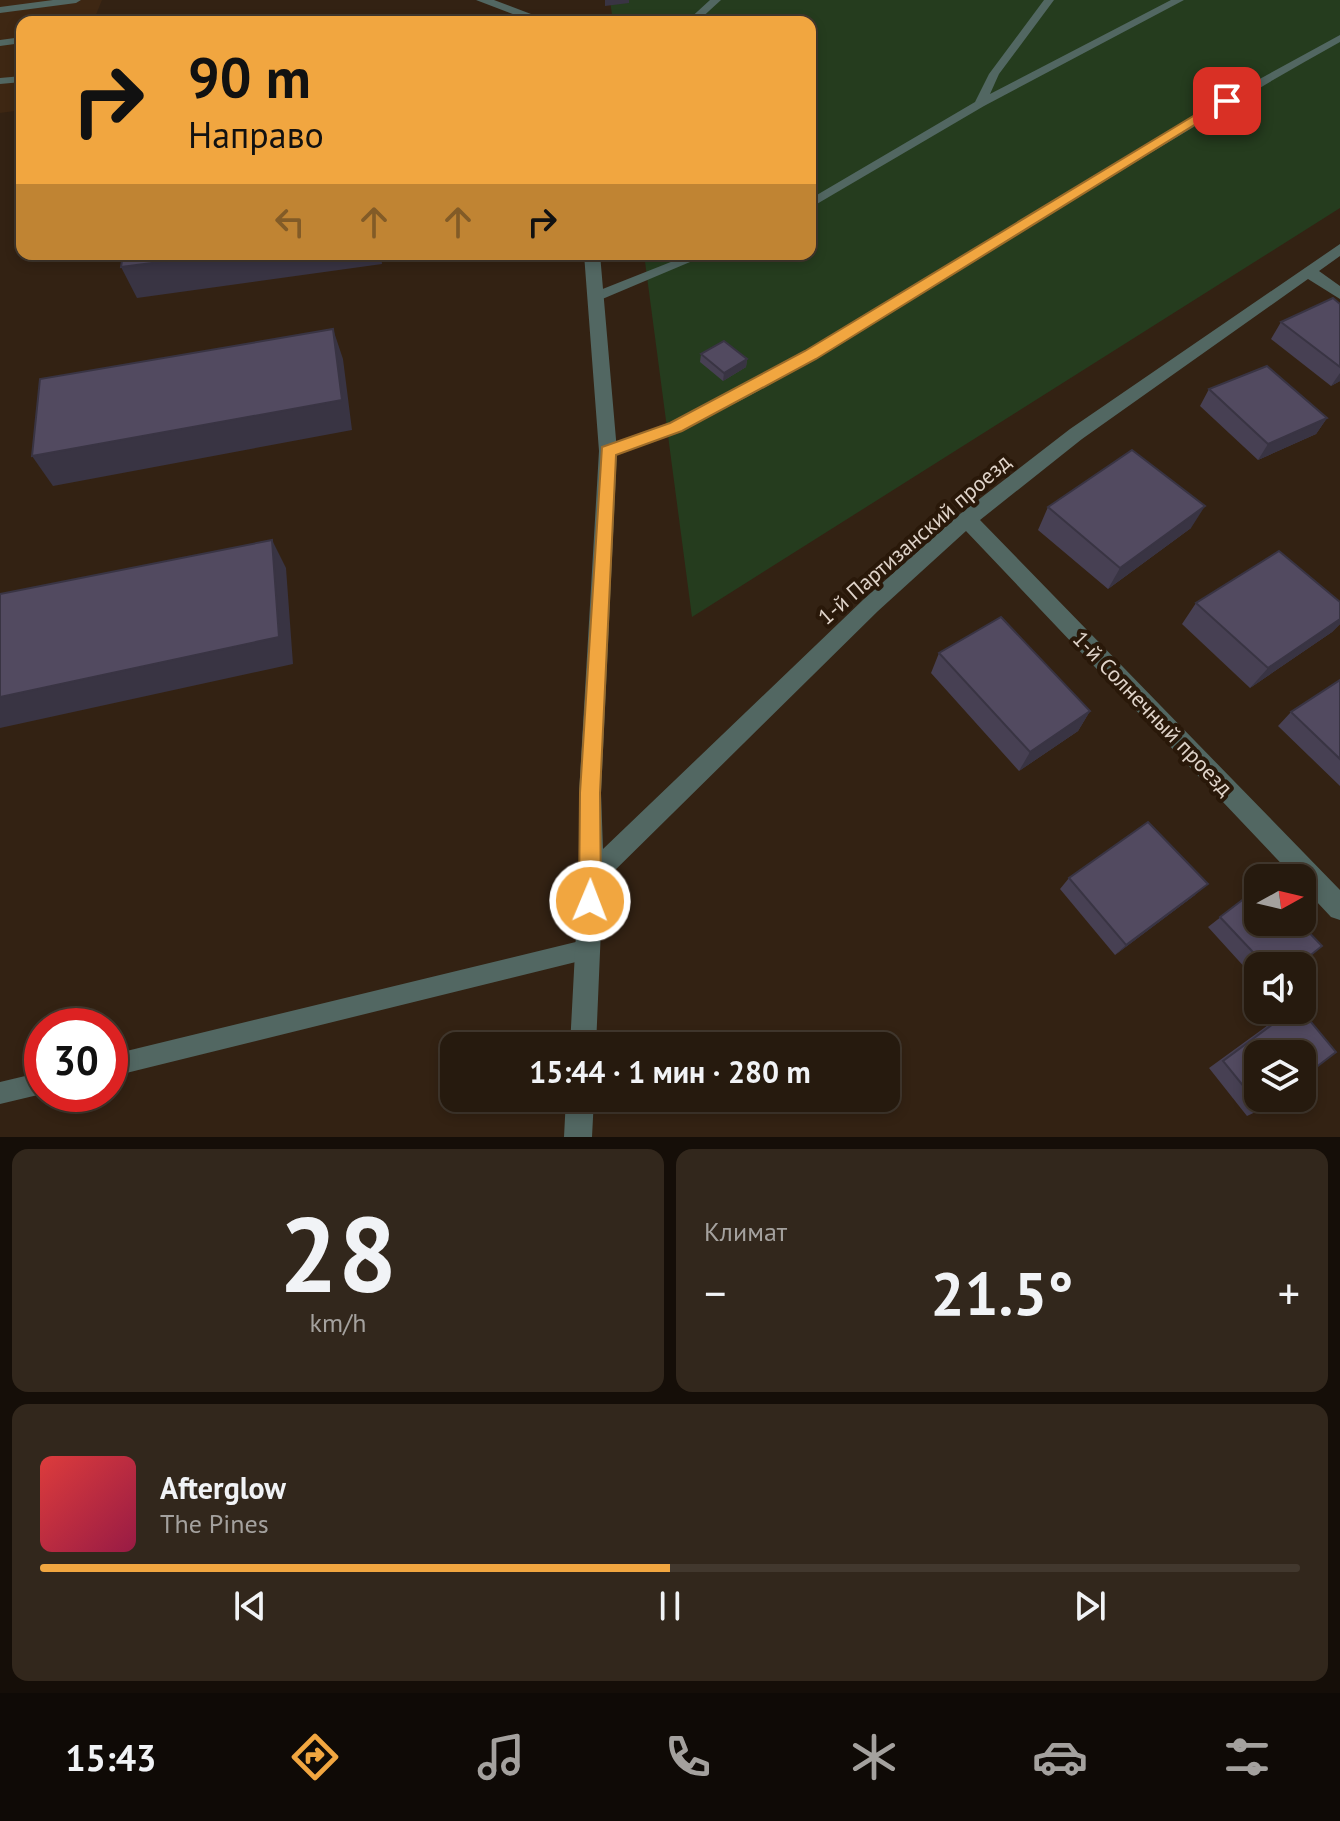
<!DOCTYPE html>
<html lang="ru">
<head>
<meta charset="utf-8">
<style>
  body { margin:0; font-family:"PT Sans",sans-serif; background:#32271c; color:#f1f3f6; height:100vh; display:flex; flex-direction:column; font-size:30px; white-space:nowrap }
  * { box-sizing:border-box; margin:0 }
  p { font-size:26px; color:#a4a19e }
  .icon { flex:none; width:44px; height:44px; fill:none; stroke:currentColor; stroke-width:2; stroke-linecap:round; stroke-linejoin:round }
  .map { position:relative; height:1137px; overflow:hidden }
  .panel { display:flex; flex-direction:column; gap:12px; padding:12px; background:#150e08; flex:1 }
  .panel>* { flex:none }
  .banner { position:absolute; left:16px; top:16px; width:800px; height:244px; border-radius:16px; box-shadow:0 4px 12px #0003,0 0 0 2px #42382e; background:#f1a640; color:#111; overflow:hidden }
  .needle { width:52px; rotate:82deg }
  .buttons { position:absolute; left:1244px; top:864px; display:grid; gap:16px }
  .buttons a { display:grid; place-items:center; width:72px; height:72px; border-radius:16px; background:#261a0e; box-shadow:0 4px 12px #0003,0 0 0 2px #42382e; font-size:40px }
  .speed { position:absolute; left:24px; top:1008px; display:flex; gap:16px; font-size:40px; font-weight:700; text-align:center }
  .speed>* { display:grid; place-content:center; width:104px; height:104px; border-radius:50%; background:#261a0e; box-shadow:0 4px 12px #0003,0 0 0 2px #42382e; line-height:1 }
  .speed .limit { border:12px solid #d22; background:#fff; color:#111 }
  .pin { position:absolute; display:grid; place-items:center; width:68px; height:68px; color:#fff; margin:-34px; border-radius:16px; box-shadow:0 4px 12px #0006 }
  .me { position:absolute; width:88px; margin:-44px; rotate:1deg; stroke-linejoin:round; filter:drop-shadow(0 0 6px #0008) }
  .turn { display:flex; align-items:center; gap:28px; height:168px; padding:0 40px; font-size:36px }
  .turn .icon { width:104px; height:104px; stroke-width:2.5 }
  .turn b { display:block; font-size:56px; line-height:68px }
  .lanes { display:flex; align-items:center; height:76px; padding:0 40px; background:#0003; justify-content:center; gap:40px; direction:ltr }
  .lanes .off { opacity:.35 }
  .big { font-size:60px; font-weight:700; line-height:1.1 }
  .panel .card { flex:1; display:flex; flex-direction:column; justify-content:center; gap:12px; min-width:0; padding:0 28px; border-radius:16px; background:#32271c }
  .panel .dial { align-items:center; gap:0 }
  .dial b { font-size:104px; line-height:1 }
  .song { display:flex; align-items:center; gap:24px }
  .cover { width:96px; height:96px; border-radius:12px; background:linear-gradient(135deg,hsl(0 70% 55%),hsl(340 70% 35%)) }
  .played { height:8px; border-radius:4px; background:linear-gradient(90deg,#f1a640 50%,#42382e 50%) }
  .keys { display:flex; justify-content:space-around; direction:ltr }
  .heat { display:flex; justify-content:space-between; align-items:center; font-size:44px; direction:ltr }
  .panel .tiles { flex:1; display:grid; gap:12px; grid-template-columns:1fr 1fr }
  .card:last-child { grid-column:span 2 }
  .trip { position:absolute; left:440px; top:1032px; width:460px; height:80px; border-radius:16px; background:#261a0e; box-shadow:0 4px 12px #0003,0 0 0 2px #42382e; font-weight:700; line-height:80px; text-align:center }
  .dock { display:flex; height:128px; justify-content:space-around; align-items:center; background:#0f0a06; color:#a4a19e }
  .dock .icon { width:56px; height:56px }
  .dock .selected { color:#f1a640 }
  .dock b { font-size:36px; color:#f1f3f6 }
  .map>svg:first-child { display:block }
  .built { fill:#3e2713 }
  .green { fill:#253c1e }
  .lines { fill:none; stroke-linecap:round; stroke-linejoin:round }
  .lane { fill:#526762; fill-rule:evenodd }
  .street { fill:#526762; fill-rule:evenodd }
  .wall { fill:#474053 }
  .shaded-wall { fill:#393443 }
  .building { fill:#524a60; stroke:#393443; stroke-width:2 }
  .route { fill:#f1a640; stroke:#9d6c2a; stroke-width:2 }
  .labels { text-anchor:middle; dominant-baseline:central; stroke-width:8; stroke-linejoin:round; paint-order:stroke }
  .street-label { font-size:22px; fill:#dfd3c9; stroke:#291809 }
</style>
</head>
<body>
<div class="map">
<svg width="1340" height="1137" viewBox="0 0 1340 1137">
  <rect width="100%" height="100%" fill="#332213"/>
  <!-- built -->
  <path class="built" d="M0,0h102l-9,22h-71v88l-22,3z"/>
  <!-- green -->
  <path class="green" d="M610,0h730v208l-648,409 -48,-363h166v-232h-197z"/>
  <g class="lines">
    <!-- lane -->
    <path class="lane" d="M53,0h28l-5,3 -76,10v-6z
      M710,0h11l-24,22h-11z
      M1044,0h10l-55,74 -9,20 181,-94h13l-200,106 -174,102v-9l165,-97 14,-28z
      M1340,35v7c-138,77 -271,161 -405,243 -105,64 -210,135 -327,172l-5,-2 -2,-4 2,-4 68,-24 135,-71 417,-253z
      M22,37v6l-22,3v-6z
      M22,76v6l-22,2v-6z
      M691,254h18l-109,46 -5,1 -7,-4 2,-3z
      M588,939l7,3 3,7 -3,7 -7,3 -478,118v-22z
      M42,1072v22l-42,10v-22z"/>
    <!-- street -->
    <path class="street" d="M476,0h18l58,22h-18z
      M1340,244v12l-21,15 21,15v13l-32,-20 -226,160 -102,81 360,370v30l-9,-3 -29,-31v-8h-7l-329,-347 -88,80 -275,271 -7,164h-26l9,-169v-84l20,-342 -15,-197h16l17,197 -16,342 2,56 261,-250 96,-85 110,-85z
      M566,1098h28l-2,39h-28z"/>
  </g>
  <!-- wall -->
  <path class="wall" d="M1340,304v77l-9,5 -60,-47 10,-17z
    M701,354l46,5 -1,8 -23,14 -23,-19z
    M1209,389l118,29 -11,16 -58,26 -58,-54z
    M1048,507l143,21 -83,61 -70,-59z
    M1340,602v22l-8,8 -82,56 -68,-64 14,-21z
    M939,653l151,58 -12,20 -59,40 -88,-98z
    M1340,680v106l-62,-60 13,-14z
    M1069,878l126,17 -80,60 -55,-66z
    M1258,888l39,78h-39v16l-50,-55z
    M1290,1010h11l-39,99 -15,7 -38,-48 73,-53z"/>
  <!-- shaded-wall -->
  <path class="shaded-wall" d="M605,0h24v3l-24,3z
    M221,254h160l1,10 -245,34 -16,-31z
    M333,329l10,30 9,71 -299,56 -21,-30z
    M747,359l-1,8 -23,14 1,-8z
    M1340,373v8l-9,5z
    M1327,418l-11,16 -58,26 10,-16z
    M1205,506l-14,22 -83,61 12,-21z
    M272,540l14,28 7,96 -293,64v-31z
    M1340,619v5l-8,8 -82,56 18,-20z
    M1090,711l-12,20 -59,40 11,-19z
    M1208,884l-13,11 -80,60 11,-10z"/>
  <!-- building -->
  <path class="building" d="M123,254h98l-100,13z
    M1333,298l7,6v63l-59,-45z
    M333,329l9,71 -310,56 8,-77z
    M724,341l23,18 -23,14 -23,-19z
    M1267,366l60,52 -59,26 -59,-55z
    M1132,450l73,56 -85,62 -72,-61z
    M272,540l7,97 -279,60v-103z
    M1279,551l61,51v17l-72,49 -72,-65z
    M1001,617l89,94 -60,41 -91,-99z
    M1340,680v79l-49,-47z
    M1148,822l60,62 -82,61 -57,-67z
    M1258,888v34h41l23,24 -25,20h-31l-46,-49z
    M1292,1010h9l35,42 -34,26v-24h-44v44h18l-14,11 -39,-48z"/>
  <!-- route -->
  <path class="route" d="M1223,98l10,3 -417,258 -134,72 -66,24 -16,338 1,108 -3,8 -8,3 -8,-3 -3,-8 1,-108 22,-346 68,-24 135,-72z"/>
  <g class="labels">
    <!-- street labels -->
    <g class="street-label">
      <text transform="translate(914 539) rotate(-41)">1-й Партизанский проезд</text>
      <text transform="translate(1153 713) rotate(46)">1-й Солнечный проезд</text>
    </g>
  </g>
</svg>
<div class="buttons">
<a><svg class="needle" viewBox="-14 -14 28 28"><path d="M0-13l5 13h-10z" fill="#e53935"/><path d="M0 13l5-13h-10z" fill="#a4a19e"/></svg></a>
<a><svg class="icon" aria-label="sound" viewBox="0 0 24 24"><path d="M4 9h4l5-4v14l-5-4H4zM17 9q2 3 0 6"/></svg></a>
<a><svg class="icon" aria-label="layers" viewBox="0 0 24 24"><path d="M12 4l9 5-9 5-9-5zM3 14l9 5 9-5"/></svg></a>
</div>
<div class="speed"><div class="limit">30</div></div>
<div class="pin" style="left:1227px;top:101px;background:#d93025"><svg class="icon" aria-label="arrive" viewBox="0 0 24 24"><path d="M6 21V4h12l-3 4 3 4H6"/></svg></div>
<svg class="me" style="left:590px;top:901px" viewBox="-20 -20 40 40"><circle r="17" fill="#f1a640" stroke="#fff" stroke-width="3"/><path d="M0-11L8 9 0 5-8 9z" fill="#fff"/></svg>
<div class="trip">15:44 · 1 мин · 280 m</div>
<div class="banner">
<div class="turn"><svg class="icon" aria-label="right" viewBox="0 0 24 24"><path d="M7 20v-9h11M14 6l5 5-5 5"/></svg><div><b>90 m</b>Направо</div></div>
<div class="lanes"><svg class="icon off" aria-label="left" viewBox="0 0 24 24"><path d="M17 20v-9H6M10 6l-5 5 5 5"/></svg><svg class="icon off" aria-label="ahead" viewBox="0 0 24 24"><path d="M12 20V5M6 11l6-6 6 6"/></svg><svg class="icon off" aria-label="ahead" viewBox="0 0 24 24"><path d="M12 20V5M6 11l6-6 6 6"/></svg><svg class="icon" aria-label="right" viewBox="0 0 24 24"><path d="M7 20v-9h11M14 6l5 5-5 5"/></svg></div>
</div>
</div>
<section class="panel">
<div class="tiles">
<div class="card dial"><b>28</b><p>km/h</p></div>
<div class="card"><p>Климат</p>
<div class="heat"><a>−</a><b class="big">21.5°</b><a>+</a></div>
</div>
<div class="card">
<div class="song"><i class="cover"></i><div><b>Afterglow</b><p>The Pines</p></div></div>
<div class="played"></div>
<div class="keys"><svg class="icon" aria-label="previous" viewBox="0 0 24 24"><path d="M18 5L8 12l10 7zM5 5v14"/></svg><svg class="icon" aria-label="pause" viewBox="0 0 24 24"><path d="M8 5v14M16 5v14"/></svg><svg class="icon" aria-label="next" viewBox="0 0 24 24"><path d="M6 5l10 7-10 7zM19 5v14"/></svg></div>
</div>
</div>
</section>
<nav class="dock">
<b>15:43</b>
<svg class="icon selected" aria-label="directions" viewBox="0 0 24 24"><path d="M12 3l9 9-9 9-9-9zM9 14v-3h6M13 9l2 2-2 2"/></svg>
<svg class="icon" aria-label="music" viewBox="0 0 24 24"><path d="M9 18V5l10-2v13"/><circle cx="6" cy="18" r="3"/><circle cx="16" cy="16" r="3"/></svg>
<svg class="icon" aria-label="phone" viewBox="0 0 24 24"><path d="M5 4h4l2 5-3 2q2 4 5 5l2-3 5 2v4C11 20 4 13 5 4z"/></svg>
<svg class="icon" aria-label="climate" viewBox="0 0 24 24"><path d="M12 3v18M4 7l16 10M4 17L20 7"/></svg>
<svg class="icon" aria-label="car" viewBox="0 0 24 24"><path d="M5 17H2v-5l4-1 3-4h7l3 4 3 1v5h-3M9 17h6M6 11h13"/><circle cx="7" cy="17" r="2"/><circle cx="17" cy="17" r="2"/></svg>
<svg class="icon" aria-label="filters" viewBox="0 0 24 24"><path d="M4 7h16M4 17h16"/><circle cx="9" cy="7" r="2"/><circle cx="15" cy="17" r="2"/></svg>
</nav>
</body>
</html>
